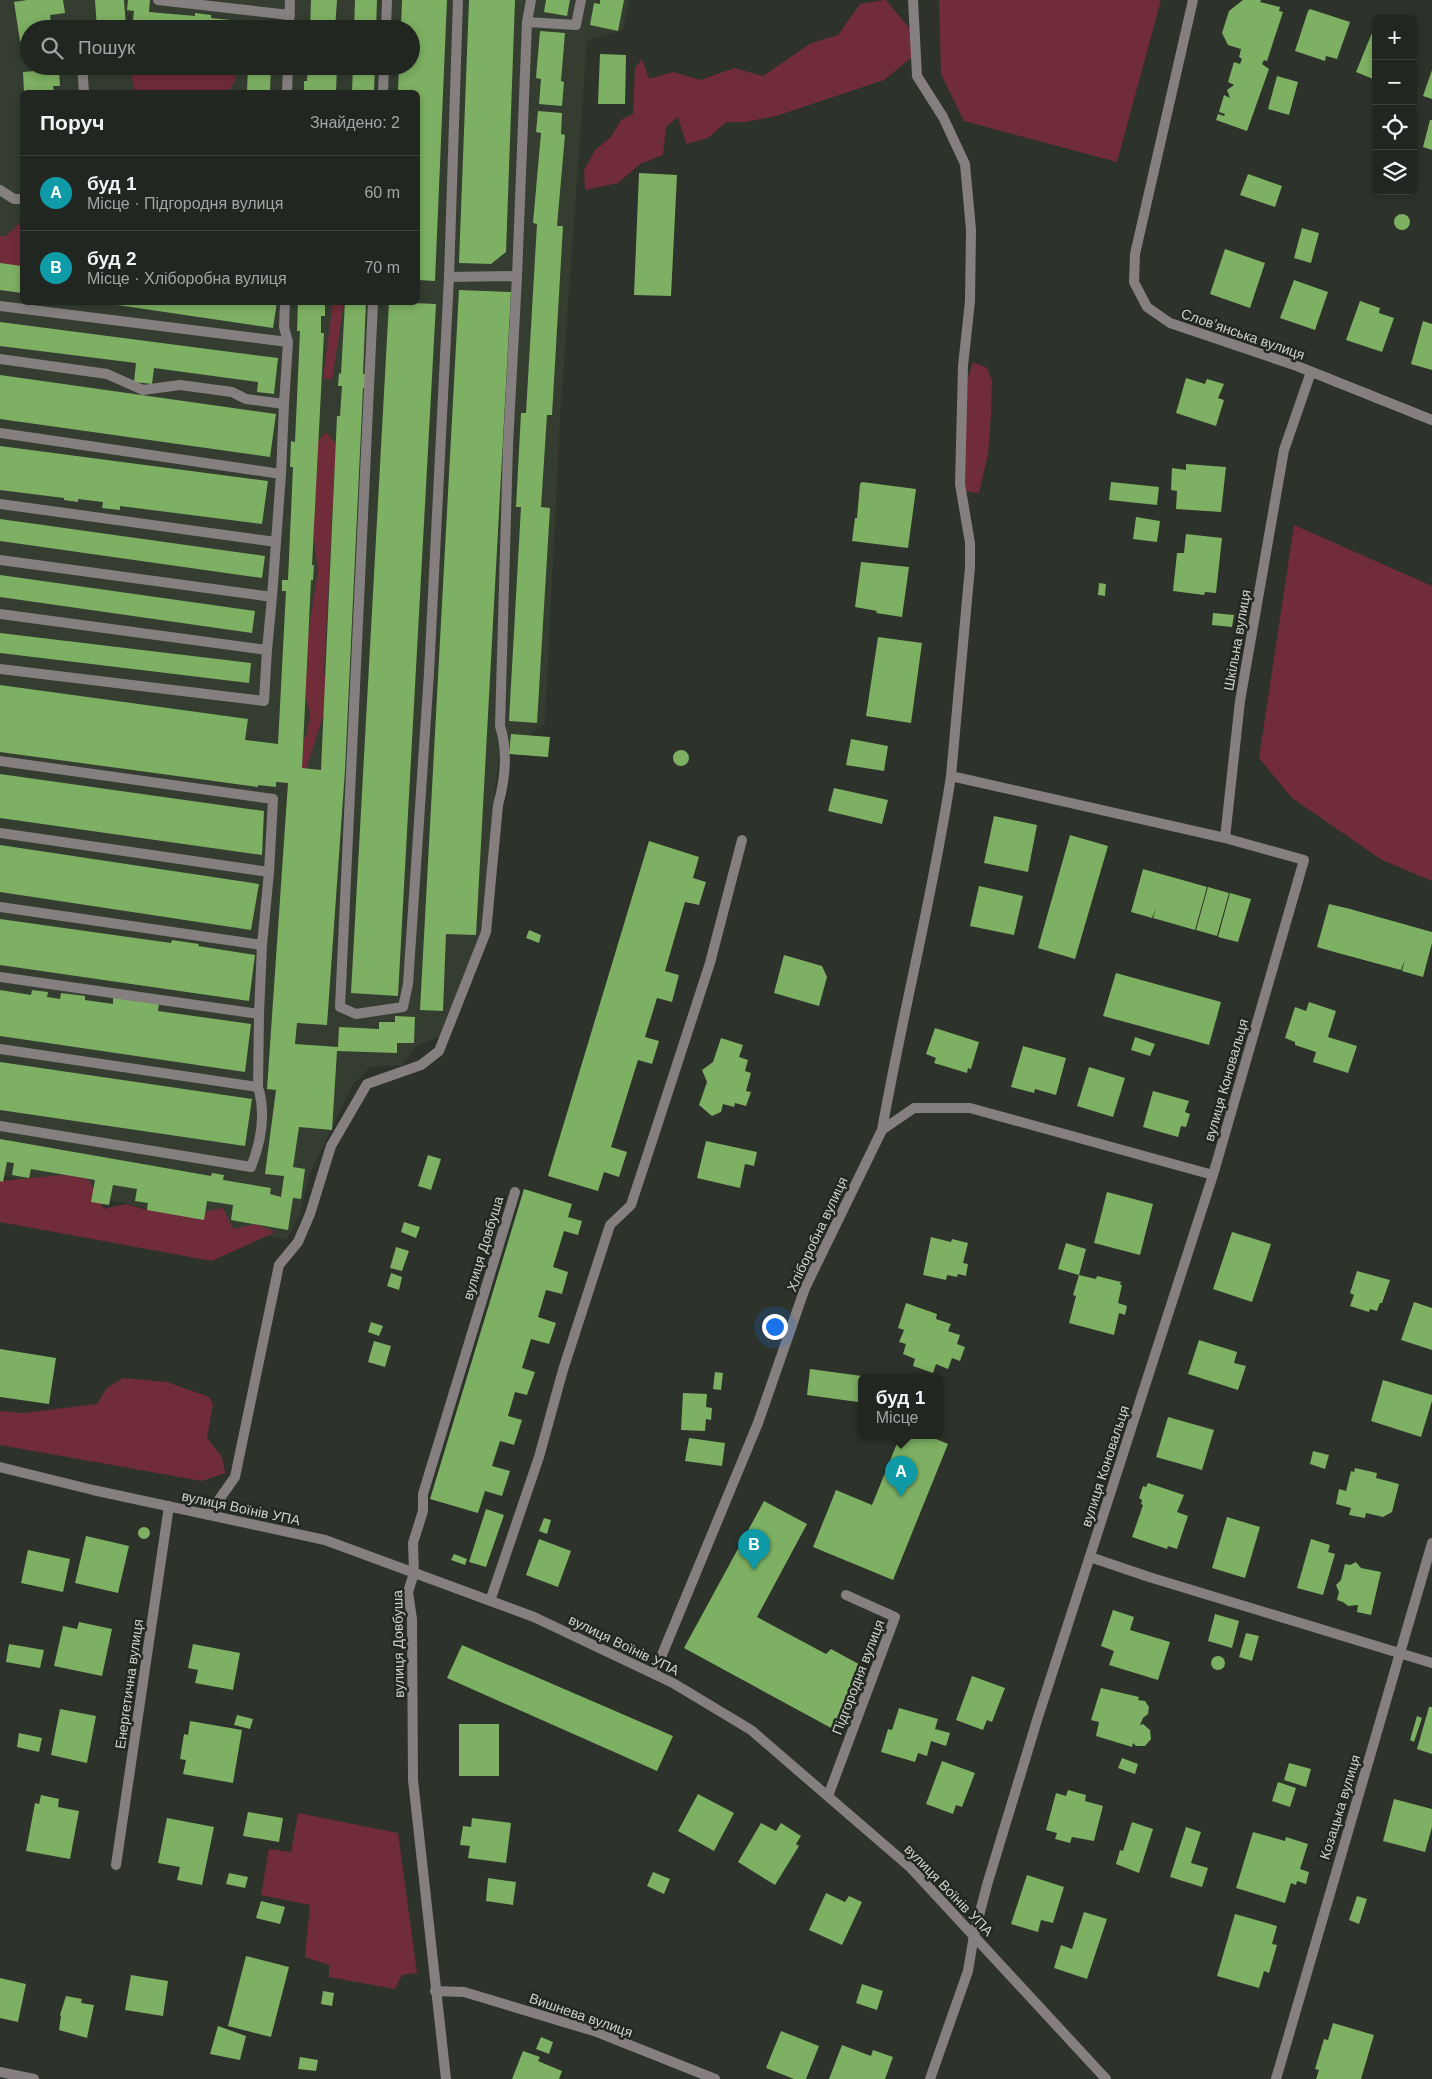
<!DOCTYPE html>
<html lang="uk">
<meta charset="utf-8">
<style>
:root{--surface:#222620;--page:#2a2e29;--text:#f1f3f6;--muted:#a2a5a5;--line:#3f433e;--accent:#f49aa5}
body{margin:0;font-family:Helvetica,sans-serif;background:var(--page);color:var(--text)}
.controls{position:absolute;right:15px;top:15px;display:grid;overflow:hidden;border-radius:8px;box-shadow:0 2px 8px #0003}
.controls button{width:45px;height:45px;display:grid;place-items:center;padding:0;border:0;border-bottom:1px solid var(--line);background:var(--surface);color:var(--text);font:25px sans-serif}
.you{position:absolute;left:774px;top:1326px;width:18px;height:18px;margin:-12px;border:4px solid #fff;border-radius:50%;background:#1a73e8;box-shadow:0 0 0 8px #1a73e833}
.badge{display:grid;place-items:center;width:32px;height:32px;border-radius:50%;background:var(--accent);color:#fff;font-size:16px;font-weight:700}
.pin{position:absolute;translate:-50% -41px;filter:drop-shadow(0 1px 2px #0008)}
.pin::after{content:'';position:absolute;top:26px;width:18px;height:15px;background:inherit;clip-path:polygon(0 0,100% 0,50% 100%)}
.popup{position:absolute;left:858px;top:1374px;width:85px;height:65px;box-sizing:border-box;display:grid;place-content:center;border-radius:8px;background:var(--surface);filter:drop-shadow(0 1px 4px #0005);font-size:16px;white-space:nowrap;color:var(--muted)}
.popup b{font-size:19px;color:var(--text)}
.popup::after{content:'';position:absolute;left:50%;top:100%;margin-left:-10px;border:10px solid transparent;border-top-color:var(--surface)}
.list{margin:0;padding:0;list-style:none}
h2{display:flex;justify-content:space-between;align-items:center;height:65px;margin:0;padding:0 20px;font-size:21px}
h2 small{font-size:16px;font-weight:400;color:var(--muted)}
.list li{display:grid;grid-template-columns:32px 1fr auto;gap:15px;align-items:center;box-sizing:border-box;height:75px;padding:0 20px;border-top:1px solid var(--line)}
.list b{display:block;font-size:19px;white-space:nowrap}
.list p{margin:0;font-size:16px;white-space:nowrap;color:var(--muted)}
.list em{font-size:16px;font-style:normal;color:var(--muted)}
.icon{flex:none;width:28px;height:28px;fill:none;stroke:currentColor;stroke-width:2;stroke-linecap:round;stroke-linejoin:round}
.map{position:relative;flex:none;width:1432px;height:2079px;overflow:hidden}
.search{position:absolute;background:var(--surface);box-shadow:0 2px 8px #0003;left:20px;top:20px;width:400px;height:55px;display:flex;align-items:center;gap:12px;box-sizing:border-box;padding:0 18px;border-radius:28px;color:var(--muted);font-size:19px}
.panel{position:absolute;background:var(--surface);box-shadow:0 2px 8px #0003;left:20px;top:90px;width:400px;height:215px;border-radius:8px}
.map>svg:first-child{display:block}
.built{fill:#343d30;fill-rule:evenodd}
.green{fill:#702c38}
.building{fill:#7db062}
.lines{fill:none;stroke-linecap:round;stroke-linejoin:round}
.lane{stroke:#857f7f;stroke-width:10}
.street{stroke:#857f7f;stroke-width:10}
.labels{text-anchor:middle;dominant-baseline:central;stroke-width:5;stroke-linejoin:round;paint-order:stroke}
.street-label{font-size:14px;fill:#cfd2cd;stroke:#232820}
</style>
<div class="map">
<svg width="1432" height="2079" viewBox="0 0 1432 2079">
<rect width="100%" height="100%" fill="#2d322a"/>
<path class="built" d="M0,0H629L623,30L587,40L560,420L545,724L499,755L480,934L440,1036L415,1047L402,1065L370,1067L353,1085L311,1171L299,1217L286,1240L0,1175V260L22,262V302H418V92H22V260L0,257ZM129,13L131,14L130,29H411V66H29V29H127Z"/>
<path class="green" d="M884,0H886L911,30V58L884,80L776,116L745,122H726L708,138L686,144L678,117L666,127L663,155L640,164L618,183L585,190L584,170L595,150L611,137L621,120L633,114L635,68L642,59L649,79L673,72L701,80L734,68L763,76L811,43L838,35L860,4Z
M939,0H1161L1117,162L964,121L941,74Z
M119,66H236L235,81L228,92H135L131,75Z
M19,223H22V289L0,285V236H6Z
M333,302L344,303L332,380L323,378Z
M973,362L987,368L992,381L991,415L988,454L979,493L965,491L963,396Z
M326,432L336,444L324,672L329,695L328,701L305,772L289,765L307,734L310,714L301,677L318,572L311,513L315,444Z
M1294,525L1432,586V881L1382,860L1292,798L1259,758Z
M72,1174L89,1180L104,1209L126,1204L147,1210L202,1212L223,1208L233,1229L256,1224L275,1232L212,1261L0,1222V1181Z
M123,1378L167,1382L209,1397L213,1404L207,1438L222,1457L225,1473L202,1481L0,1445V1411L23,1413L97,1404L107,1388Z
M298,1813L398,1833L417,1973L402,1975L395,1989L329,1977V1965L305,1957L310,1905L261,1895L269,1849L291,1852Z"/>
<path class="building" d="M27,0H63L65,13L50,15L52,29H29V40L20,41L14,2Z
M95,0H124L126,28L97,29Z
M128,0H150L149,12L195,16V13L211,15V18L271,24V29H132L134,11L127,10Z
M311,0H337L335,29H310Z
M355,0H377L376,29H354Z
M402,0H447L435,281L418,280V92H398L399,66H411V29H401Z
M469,0H515L506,252L491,264L459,263Z
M546,0H570L567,16L544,12Z
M600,0H624L618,31L590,25L594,3L600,4Z
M1243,0H1261L1260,2L1280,7L1279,11L1283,12L1267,61L1264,60L1262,64L1269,69L1247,131L1216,120L1218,114L1224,116L1225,114L1219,112L1224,95L1230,98L1227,90L1234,85L1228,82L1234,62L1240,64L1242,59L1239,57L1241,49L1228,45L1222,33L1229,11Z
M1310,9L1350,22L1337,59L1326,56L1325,61L1295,51L1308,11Z
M1376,23V73L1373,79L1356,72Z
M540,31L565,33L561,81L564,82L562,106L539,104L541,79L536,78Z
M600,54L626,55L625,104H598Z
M248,66H271L270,92H247Z
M308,66H337L336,92H304V81H307Z
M353,66H375L374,92H352Z
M59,69L60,86H53L54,92H24L23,72Z
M1432,70V99L1423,96Z
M1277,76L1298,82L1289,115L1268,109Z
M538,111L562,113L561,134L565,135L557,226H563L552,415H547L541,507L550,508L537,723L509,721L521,507H516L521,413H526L537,224L533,223L541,133L536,132Z
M1430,120H1432V150L1423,147Z
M639,173L677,175L671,296L634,295Z
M1248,174L1282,186L1275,207L1240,195Z
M1394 222a8 8 0 1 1 16 0a8 8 0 1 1-16 0Z
M1302,228L1319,233L1311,263L1294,258Z
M1225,249L1265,263L1250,308L1210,294Z
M0,263L22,266V293L0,290Z
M1294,280L1328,292L1315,330L1280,318Z
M459,290L511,292L476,935L446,934L443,1011L420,1010Z
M1360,301L1380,308L1379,313L1394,318L1382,352L1346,340Z
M97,302H277L273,328Z
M298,302H325V316H321V333H324L312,565H314L313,580H311L302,768L321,770L337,416H340L342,386H338L339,373L341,374L345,302H366L363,374H366L365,388H363L345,770L327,1025L297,1023L295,1044L338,1047L339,1027L379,1029V1022H395V1016L415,1017L414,1043H397V1053L337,1051L332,1130L299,1127L293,1167L305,1169L301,1199L293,1198L288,1230L231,1220L233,1205L207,1201L204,1220L147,1210L148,1203L135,1201L137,1189L113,1185L109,1205L91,1202L95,1180L31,1169L29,1178L12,1175L14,1163L7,1162L3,1182L0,1181V1139L211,1176L212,1173L224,1175L223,1180L271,1188L270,1194L281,1197L284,1176L265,1174L276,1090L267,1089L288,783L276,782V787L258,785V787L0,752V685L248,719L245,740L278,744L286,591H282V580H288L293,467H290L291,441L295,442L300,331H297Z
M389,302L436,304L398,996L351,993Z
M1423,321L1432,324V370L1411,364Z
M0,322L278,358L274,394L257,392L258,382L154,368L152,384L134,382L136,363L0,346Z
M0,375L276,414L270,457L0,419Z
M1186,378L1205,384L1207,379L1224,384L1218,398L1224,400L1216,426L1176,413Z
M0,446L268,481L262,524L120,506V510L102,508L103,502L78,499V502L64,500V498L0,490Z
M1186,464L1226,467L1221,512L1176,509L1177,491L1171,490L1172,468L1186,470Z
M862,482L916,489L908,548L852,541L855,518H857L860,484Z
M1111,482L1159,487L1157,505L1109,500Z
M1136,517L1160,521L1157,542L1133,539Z
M0,519L265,556L262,578L0,541Z
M1186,534L1222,538L1216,593L1205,592L1204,595L1173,591L1177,553H1184Z
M861,562L909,567L902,617L876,613L877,611L855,607Z
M0,575L255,611L252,633L0,597Z
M1099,583L1106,584L1105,596L1098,595Z
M1213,613L1234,615L1232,627L1212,625Z
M0,633L251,663L249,683L0,653Z
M878,637L922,643L911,723L866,716Z
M511,734L550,737L548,757L509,754Z
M851,739L888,746L884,771L846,765Z
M673 758a8 8 0 1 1 16 0a8 8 0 1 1-16 0Z
M0,774L264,811L262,855L0,818Z
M834,788L888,800L882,824L828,811Z
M994,816L1037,825L1028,872L984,863Z
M1070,835L1108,846L1075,959L1038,948Z
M649,841L699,857L693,878L706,882L699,905L685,902L665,971L679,975L672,1002L657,998L645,1037L659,1041L652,1064L638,1060L611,1147L627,1152L619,1177L604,1172L598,1191L548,1176Z
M0,845L259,884L251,930L0,892Z
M1143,869L1186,881L1184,886L1186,881L1207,887L1195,930L1153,918L1156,908L1152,918L1131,912Z
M979,886L1023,896L1014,935L970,926Z
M1208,887L1229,893L1217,936L1196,930Z
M1230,893L1251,899L1238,942L1218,937Z
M1329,904L1350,909L1338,953L1317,947Z
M1350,909L1432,932V943L1423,977L1402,971L1405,960L1401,970L1338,953Z
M0,919L171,943L172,940L199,944L198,946L255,955L249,1001L0,965Z
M529,930L541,935L539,943L526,938Z
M784,955L822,966L827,977L819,1006L774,993Z
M1116,973L1221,1002L1209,1045L1188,1039L1191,1029L1188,1039L1103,1016Z
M0,990L31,995L32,990L48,992L47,997L60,999L61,993L85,996V1000L113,1004V997L159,1004L158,1011L251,1024L245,1072L0,1036Z
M1309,1002L1336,1011L1328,1037L1357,1046L1348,1073L1313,1062L1316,1052L1295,1045V1042L1285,1038L1295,1007L1306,1011Z
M935,1028L979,1042L971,1069L968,1068L967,1073L934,1063L936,1058L926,1054Z
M1135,1037L1155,1044L1150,1056L1131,1050Z
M721,1038L743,1045L739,1057L748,1060L745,1071L751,1073L746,1091L751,1092L746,1106L735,1103L734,1107L723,1104L721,1112L712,1116L699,1105L707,1082L702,1070L713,1062Z
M1023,1046L1066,1058L1056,1095L1035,1089L1034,1093L1011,1087Z
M0,1062L252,1099L245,1146L0,1110Z
M1089,1067L1125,1078L1113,1117L1077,1106Z
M1153,1091L1189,1101L1185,1112L1190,1114L1186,1127L1181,1126L1178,1137L1143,1127Z
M706,1141L757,1152L754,1166L745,1164L740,1188L697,1178Z
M428,1155L441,1159L431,1190L418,1186Z
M524,1189L572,1204L568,1217L582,1221L578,1235L564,1231L553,1267L568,1272L562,1294L546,1290L538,1317L556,1323L549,1344L531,1339L522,1368L535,1372L527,1395L515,1392L508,1416L522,1420L514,1445L500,1441L492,1466L510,1471L502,1496L485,1491L478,1513L430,1499Z
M1107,1192L1153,1204L1140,1255L1094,1243Z
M404,1222L420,1227L416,1238L401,1232Z
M1232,1232L1271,1244L1252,1302L1213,1289Z
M931,1237L951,1242L952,1239L968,1243L963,1263L968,1264L966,1276L958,1274L957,1277L947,1275L946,1280L923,1275Z
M1066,1243L1086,1249L1079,1275L1058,1269Z
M396,1247L409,1251L402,1271L390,1268Z
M1357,1271L1390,1280L1382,1303H1380L1377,1311L1370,1309L1369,1312L1350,1306L1354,1295L1350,1293Z
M391,1273L402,1277L399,1290L387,1286Z
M1079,1275L1096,1279L1097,1276L1121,1282L1120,1285H1122L1118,1303L1127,1306L1125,1315L1119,1313L1114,1335L1069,1323L1076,1296L1073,1295Z
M1414,1302L1432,1308V1350L1401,1340Z
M906,1303L937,1314L936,1319L951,1324L948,1331L960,1335L957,1344L965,1347L960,1361L952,1358L948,1369L936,1364L933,1373L913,1366L915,1359L903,1354L906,1344L899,1342L904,1330L898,1328Z
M371,1322L383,1326L379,1336L368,1332Z
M1199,1340L1237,1352L1234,1363L1246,1366L1238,1390L1188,1374Z
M374,1341L391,1346L385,1367L368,1362Z
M0,1349L56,1358L49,1404L0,1397Z
M810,1369L862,1376L858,1402L807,1395Z
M715,1372L723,1373L721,1390L713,1389Z
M1383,1380L1432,1395V1401L1421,1437L1371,1421Z
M683,1393L707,1394L706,1407L712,1408L711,1420L706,1419L705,1431L681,1430Z
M1168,1417L1214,1430L1202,1470L1156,1457Z
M900,1436H929L948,1444L893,1580L813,1547L836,1490L872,1505Z
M689,1438L725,1443L722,1466L685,1461Z
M1313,1451L1329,1455L1325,1469L1310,1464Z
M1355,1468L1377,1473L1376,1478L1399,1484L1392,1512L1383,1517L1366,1513L1365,1518L1349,1515L1351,1508L1336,1504L1339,1489L1346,1491L1351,1471L1354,1472Z
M1148,1483L1184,1495L1177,1512L1188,1516L1177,1549L1168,1546L1167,1549L1132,1537L1143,1505L1141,1504L1142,1500L1139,1498L1143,1486L1146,1487Z
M764,1501L807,1524L757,1617L826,1654L831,1649L866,1668L833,1729L684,1648Z
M486,1509L504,1515L486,1567L469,1562Z
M1227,1517L1260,1527L1245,1578L1212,1568Z
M544,1518L551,1520L547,1534L539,1531Z
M138 1533a6 6 0 1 1 12 0a6 6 0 1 1-12 0Z
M86,1536L129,1546L118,1593L75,1583Z
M539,1539L571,1551L558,1587L526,1575Z
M1311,1539L1330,1545L1328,1552L1335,1554L1323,1595L1297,1588Z
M28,1550L70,1559L63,1592L21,1583Z
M454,1554L467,1559L465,1565L451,1560Z
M1356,1562L1361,1568L1381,1572L1371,1615L1357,1612L1358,1605L1348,1606L1343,1602L1337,1600L1339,1592L1336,1585L1341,1580L1345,1564L1350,1565Z
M1113,1610L1134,1617L1130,1630L1170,1642L1158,1680L1109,1665L1114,1651L1101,1646Z
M1215,1614L1239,1621L1232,1648L1208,1641Z
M79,1622L112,1629L102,1676L54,1666L63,1626L77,1629Z
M1246,1633L1259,1636L1252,1661L1239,1657Z
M9,1644L44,1650L40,1668L6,1662Z
M193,1644L240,1653L233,1690L195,1683L198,1670L188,1668Z
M462,1645L673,1736L657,1771L447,1678Z
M1211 1663a7 7 0 1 1 14 0a7 7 0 1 1-14 0Z
M972,1676L1005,1688L992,1722L987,1720L983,1730L956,1720Z
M1101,1688L1139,1697L1138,1700L1145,1701L1149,1707L1148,1714L1143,1718L1140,1725L1143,1724L1150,1730L1151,1739L1145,1746H1136L1133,1743L1132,1747L1096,1736L1099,1722L1091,1720Z
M1429,1707H1432V1754L1417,1749Z
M899,1708L938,1719L935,1729L950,1733L946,1746L931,1741L927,1756L918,1753L915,1762L881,1752L888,1729L892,1730Z
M60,1709L96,1716L87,1763L51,1755Z
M237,1715L253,1719L250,1729L234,1725Z
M1417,1716L1422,1718L1414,1742L1410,1740Z
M190,1721L242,1730L233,1783L183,1774L186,1760L180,1759L184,1734L188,1735Z
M459,1724H499V1776H459Z
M19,1733L42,1738L39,1752L17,1747Z
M1122,1758L1138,1764L1135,1774L1118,1768Z
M942,1761L975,1773L962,1807L956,1805L953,1814L926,1804Z
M1289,1763L1311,1769L1306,1787L1284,1780Z
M1278,1782L1296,1788L1290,1807L1272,1801Z
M1068,1790L1086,1795L1085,1801L1103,1806L1094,1841L1072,1837L1070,1843L1055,1839L1057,1833L1046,1830L1056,1793L1066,1796Z
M698,1794L734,1813L714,1851L678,1831Z
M41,1795L59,1799L58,1807L79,1811L70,1859L26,1851L35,1803L39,1804Z
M1394,1799L1432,1809V1827L1425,1852L1383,1841Z
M248,1812L283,1818L279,1842L243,1836Z
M167,1818L214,1827L202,1885L177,1880L180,1867L158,1863Z
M472,1818L511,1823L506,1863L468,1858L470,1846L460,1845L463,1826L471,1827Z
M1132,1822L1153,1829L1139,1873L1116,1864L1120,1850L1123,1851Z
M761,1823L776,1831L781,1823L801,1836L796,1844L799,1846L775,1885L738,1862Z
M1186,1827L1201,1832L1191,1863L1208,1868L1202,1887L1170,1877Z
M1253,1832L1285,1841L1286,1837L1308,1844L1300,1869L1309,1872L1306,1884L1297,1881L1296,1885L1291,1883L1285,1903L1236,1888Z
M653,1872L670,1879L664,1894L647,1886Z
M229,1873L248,1877L245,1888L226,1884Z
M1027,1875L1064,1887L1053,1923L1041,1920L1038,1932L1011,1924Z
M488,1878L516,1882L513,1905L486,1901Z
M826,1893L845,1902L849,1896L862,1902L842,1945L809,1930Z
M1357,1896L1367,1899L1359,1924L1349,1920Z
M261,1901L285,1907L280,1924L256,1918Z
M1084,1912L1107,1919L1087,1979L1054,1968L1061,1945L1072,1949Z
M1235,1914L1277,1926L1272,1944L1277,1945L1269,1973L1264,1971L1259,1988L1217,1976Z
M246,1956L289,1967L271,2037L228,2026Z
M131,1975L168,1981L163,2016L125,2010Z
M0,1978L26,1984L18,2022L0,2018Z
M862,1984L883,1991L877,2010L856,2003Z
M323,1991L334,1993L332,2006L321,2004Z
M66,1996L82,1999L81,2003L94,2005L87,2038L59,2030L61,2016L60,2015Z
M1333,2023L1374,2035L1361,2079H1316L1319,2070L1315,2069L1324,2039L1328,2040Z
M218,2026L246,2036L240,2060L210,2054Z
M781,2031L819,2046L806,2079H794L766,2068Z
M541,2037L553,2042L549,2054L536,2049Z
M842,2045L871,2056L873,2050L893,2057L885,2079H829Z
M523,2051L540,2057L538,2061L562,2071L559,2079H512Z
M300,2057L318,2060L316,2071L298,2069Z"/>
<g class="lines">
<path class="lane" d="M158,0L290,15
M458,0L449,277L517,276L527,22
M531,0L527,22L576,25L581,0
M289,29L290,0
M386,29L387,0
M82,66L84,92
M287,92L288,66
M383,92L384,66
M0,190L14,199H22
M285,302L284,327L288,342
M373,302L340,1007L356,1014L403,1007L408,984L429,673L449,277
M0,306L288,342L284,404
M0,359L107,374L143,390L180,385L232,392L246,399L284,404L281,474
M0,433L281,474L276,542
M0,504L276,542L272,597
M0,560L272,597L267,650
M0,614L267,650L264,701L0,669
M0,761L273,799L269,872
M0,833L269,872L262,945
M0,907L262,945L259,1014
M0,977L259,1014L258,1087L0,1049
M0,1126L251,1167C261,1142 266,1113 258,1087
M208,1515L235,1477L279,1265L298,1242L310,1214L331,1146L367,1084L421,1065L439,1051L486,932L498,805C505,780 508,751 500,726L508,445L517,276"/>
<path class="street" d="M913,0L917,76L943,117L965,164L971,230L970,301L963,366L960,484L970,543V567L951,776L1225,838
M1193,0L1135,254L1134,282L1147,307L1170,323L1297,366L1432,420
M882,1130C903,1011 933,895 951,776
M0,1467L93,1490L325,1540L534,1617L673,1683L751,1730L911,1868L1106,2079
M1090,1557L1149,1577L1432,1663
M490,1601L539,1457L563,1370L610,1225L631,1205L655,1132L710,963L742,840
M654,1674L758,1423L805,1288L882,1130L914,1108H970L1213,1175
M828,1796L895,1617L846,1595
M116,1865L169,1506
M435,1991L464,1992L597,2032L715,2079
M0,2072L34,2079
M446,2079L413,1780L412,1619L408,1592L414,1573L413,1543L423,1511V1494L515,1192
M930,2079L968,1971L974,1935L987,1885L1038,1717L1213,1175L1304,860L1225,838L1240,701L1284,450L1311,372
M1276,2079L1432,1543"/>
</g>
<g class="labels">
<g class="street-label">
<text transform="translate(1243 334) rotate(19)">Словʼянська вулиця</text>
<text transform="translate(1237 640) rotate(-80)">Шкільна вулиця</text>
<text transform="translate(1226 1080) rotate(-74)">вулиця Коновальця</text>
<text transform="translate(817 1234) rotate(-65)">Хліборобна вулиця</text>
<text transform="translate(483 1248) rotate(-73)">вулиця Довбуша</text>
<text transform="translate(1105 1466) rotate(-72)">вулиця Коновальця</text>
<text transform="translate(241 1508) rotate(12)">вулиця Воїнів УПА</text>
<text transform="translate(398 1644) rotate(-91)">вулиця Довбуша</text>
<text transform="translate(624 1645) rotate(26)">вулиця Воїнів УПА</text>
<text transform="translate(858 1677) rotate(-69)">Підгородня вулиця</text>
<text transform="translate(129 1684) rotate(-82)">Енергетична вулиця</text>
<text transform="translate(1340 1807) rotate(-73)">Козацька вулиця</text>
<text transform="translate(949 1890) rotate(46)">вулиця Воїнів УПА</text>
<text transform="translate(581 2015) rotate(19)">Вишнева вулиця</text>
</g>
</g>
</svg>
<div class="controls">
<button>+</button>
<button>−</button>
<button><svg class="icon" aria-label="locate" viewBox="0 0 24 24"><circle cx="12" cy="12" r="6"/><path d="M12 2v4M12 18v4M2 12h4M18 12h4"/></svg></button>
<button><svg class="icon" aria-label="layers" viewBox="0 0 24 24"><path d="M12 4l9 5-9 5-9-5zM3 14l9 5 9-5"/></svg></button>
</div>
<div class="you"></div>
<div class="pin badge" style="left:901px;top:1497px;background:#0f9aa8">A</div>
<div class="popup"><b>буд 1</b>Місце</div>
<div class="pin badge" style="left:754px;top:1570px;background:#0f9aa8">B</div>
<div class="search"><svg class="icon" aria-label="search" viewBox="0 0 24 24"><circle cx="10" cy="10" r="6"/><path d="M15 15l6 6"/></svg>Пошук</div>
<section class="panel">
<h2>Поруч<small>Знайдено: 2</small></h2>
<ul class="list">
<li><span class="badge" style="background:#0f9aa8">A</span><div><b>буд 1</b><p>Місце · Підгородня вулиця</p></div><em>60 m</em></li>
<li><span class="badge" style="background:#0f9aa8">B</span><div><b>буд 2</b><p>Місце · Хліборобна вулиця</p></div><em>70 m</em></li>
</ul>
</section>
</div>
